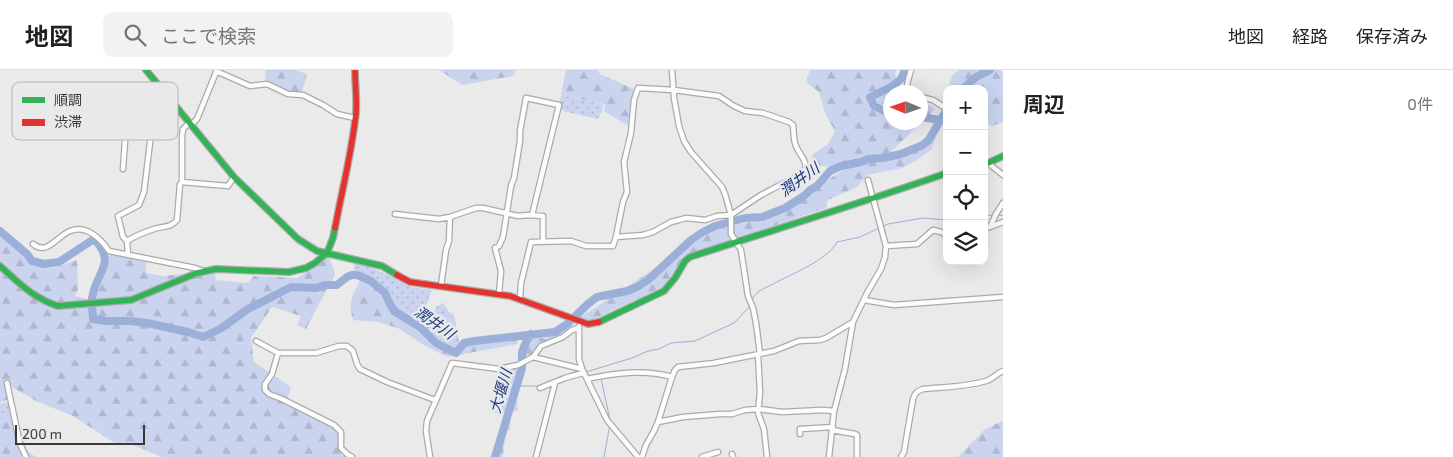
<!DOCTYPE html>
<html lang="ja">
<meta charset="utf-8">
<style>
:root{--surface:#fff;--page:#f2f2f2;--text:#202124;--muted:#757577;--line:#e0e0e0}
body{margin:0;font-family:"Exo 2","Noto Sans JP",sans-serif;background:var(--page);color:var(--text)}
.controls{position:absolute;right:15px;top:15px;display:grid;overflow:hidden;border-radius:10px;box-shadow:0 5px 20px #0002}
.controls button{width:45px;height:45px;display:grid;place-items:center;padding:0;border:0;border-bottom:1px solid var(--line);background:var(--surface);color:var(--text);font:25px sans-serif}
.compass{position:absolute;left:883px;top:15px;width:45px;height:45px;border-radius:50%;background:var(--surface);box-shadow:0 5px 20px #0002;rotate:272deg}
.scale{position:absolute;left:15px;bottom:12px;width:130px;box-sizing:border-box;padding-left:5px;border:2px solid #383939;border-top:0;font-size:14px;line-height:18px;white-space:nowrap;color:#383939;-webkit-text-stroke:4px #e9e9eb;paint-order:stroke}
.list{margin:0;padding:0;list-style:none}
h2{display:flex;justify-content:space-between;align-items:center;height:65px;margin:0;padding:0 20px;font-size:21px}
h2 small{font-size:16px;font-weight:400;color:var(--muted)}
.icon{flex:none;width:28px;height:28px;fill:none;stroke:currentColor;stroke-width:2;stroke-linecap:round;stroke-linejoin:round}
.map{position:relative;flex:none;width:1003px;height:387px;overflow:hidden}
header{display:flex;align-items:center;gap:30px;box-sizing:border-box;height:70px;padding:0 25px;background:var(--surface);border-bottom:1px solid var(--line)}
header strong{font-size:24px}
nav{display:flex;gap:28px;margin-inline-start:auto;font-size:18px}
.search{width:350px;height:45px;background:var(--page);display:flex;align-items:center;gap:12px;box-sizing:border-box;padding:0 18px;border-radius:10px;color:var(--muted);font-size:19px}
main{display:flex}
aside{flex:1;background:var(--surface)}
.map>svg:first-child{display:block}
.grass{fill:url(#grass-dots)}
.forest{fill:url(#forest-firs)}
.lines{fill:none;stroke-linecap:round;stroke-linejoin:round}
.stream{stroke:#9bafd8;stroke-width:1}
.river{stroke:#9bafd8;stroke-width:8}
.street-casing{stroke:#aaaaab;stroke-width:7}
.fast-casing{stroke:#aaaaab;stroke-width:8}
.jam-casing{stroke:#aaaaab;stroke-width:8}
.street{stroke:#fcfcfc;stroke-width:4.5}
.fast{stroke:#30b455;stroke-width:5.5}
.jam{stroke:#e5322d;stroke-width:5.5}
.labels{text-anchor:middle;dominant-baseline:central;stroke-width:5;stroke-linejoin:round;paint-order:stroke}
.water-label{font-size:15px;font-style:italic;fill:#1c3a80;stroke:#e9e9eb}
.key{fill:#e9e9eb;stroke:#b4b4b6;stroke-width:1}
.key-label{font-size:14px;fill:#383939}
</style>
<header>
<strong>地図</strong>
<div class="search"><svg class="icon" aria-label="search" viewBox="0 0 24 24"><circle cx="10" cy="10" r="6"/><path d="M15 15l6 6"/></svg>ここで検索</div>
<nav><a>地図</a><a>経路</a><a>保存済み</a></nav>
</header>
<main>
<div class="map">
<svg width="1003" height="387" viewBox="0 0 1003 387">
<defs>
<pattern id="grass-dots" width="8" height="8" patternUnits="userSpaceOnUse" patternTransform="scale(1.25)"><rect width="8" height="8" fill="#cad4ef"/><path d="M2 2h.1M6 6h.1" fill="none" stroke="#aeb7ce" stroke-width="1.8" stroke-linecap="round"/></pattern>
<pattern id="forest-firs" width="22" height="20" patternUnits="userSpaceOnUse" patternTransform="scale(1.25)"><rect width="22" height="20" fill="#cad4ef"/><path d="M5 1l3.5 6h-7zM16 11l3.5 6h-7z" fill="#aeb7ce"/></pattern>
</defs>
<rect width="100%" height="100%" fill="#eaeaea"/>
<path class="grass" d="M561,25L603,34V39L598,49L563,41L559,35Z
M354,193L367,196L393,207L410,217L432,220L423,245L430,251L436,237L443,233L450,243L443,260L434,263L401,246L390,235L385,220L354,202Z
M11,331L13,343H0V334Z"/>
<path class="forest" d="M265,0H295L307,4L302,22L294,24L266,13Z
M439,0H516L513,6L462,15Z
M566,0H597L600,4L634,19L628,56L604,41L605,34L561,25Z
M810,0H896L895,5L903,22H891V52H921V30L935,39L891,82L831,97L811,94L813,84L828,74L835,61L825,43L819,22L806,12Z
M959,0H1001L1003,3V52L992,56L984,52V19H947V27L943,29L953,4Z
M942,54L931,80L917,90L902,98L867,105L857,117L828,130L826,138L685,186L663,217L593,250L579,248L714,160L762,149L796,131L852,94L913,77Z
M0,164L32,193L53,198L77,190L78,219L75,226L91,230L111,183L146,190V203L164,206L215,200L216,210L247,213L254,206L297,208L329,187L335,204L306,259L297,255L301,246L272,237L251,268L254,292L291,317L287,330L345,364L341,385L345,387H162L133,375L113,372L73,346L36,331L5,313L7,330L0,332Z
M367,209L385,219C387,224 388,230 391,234C400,245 421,258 434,263L440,262L449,243H452L455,248L459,272L486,267L518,265L517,274L448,287L425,276L400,259L378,252L353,250C348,234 352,225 360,211Z
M574,251C572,267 554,270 540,273L533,284L522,291L518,289L522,272L527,267L535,266L545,269Z
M516,298L520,302L525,304C520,316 515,327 518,340L511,341L510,360L507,361C504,370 505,378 502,387H496L495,383L504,346L492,341L495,323L501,320L503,304Z
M12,342L28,382L36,387H0V343Z
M1003,351V387H958L985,359Z"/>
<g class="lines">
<path class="stream" d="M984,146L993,145
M997,146L1003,145
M752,230C756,220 764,219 773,214C791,204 828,190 837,172L860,167L888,154L923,148L947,150
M586,302L632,288L648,281L659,279L671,273L695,271L734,253L750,236
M601,308L610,350
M517,316H538L574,302L582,301
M604,387L610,354"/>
<path class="river" d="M963,19L976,7L990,0
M891,44L874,36L870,27L891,17L901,9L905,0
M921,47L940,50
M0,161L27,184L32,191L44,194L59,192L94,169C118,194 95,202 92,229C91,235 93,242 93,249L106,251H131L147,253L188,262L203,267L220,259L248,239L291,217L316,218L325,215H337L347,207L352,205H357L371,211L385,223L389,232L394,241L420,257L436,273L456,283L464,273L474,271L555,262L567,254L588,234L597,227L627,221L637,217L648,210L691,170L703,162L715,156L745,148L762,147L785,138L804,126L810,120L817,116L830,101L841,96L861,92L868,89L883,88L901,84L923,75L928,71L947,39
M495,387L522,298V282L526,272L531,264"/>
<defs>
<path id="street" d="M672,0L674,28L679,56L684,71L691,82L722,117L725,124L731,145V164L741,180L748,226L753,238L756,253L760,284
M216,1L250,16L267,14L288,24L303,25L323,35L337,44L355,48
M638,18L674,20L719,26L734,36L745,41L763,43L789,52L793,55C794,62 793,69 796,76C799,84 806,89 806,98L801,104L761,125L731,145L717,146L705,150L686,148L679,150L671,152L653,162L643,165L616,167L623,132L627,122L624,92L631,63L634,30Z
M909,22C905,15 909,8 911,0
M921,27L933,30L947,39
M155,31L144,122L139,135L118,146L123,167L127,171C135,166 145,162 154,159C163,156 171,158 177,150L180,114L182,112V67L183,59L189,53
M191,55L197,49L217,0
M984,90L1003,105
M123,99L128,29L155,31L166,24
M182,112L228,116L234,107
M395,144L439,149L450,147L476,138H483L518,146L528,145L543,146V171
M990,157L996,144L1003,133
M984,159L1003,152
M127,171L128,185
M33,174C47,186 57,166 70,161C86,154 101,169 109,181L195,198L203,201
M886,176L917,174L933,160L941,162L947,166
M441,216L446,180L449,171L450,147
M499,224L501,201L495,178L499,176L503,167L511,116L514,108L520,71V61L526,28L559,35L532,145
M520,228L521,213L531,172L571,171L586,176H613L616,167
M864,230L894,235L1003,227
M579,256V289L582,299L607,350L638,387
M256,271L278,283H316L339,276H347L353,281L357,294L360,299L387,312L435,330
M278,283L272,304L265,314V320L269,324L282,329L334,355L341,362V378L347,384L352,387
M758,285L760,322L758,343L764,359L767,387
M533,287L582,299
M587,309C615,303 644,299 672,307
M7,313L20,374L26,387
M540,318L565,308L583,303
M658,352L683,347L720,344H732L745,340L759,339L782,342L822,340L834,341
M832,360L855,364L857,365V387
M800,364V359L833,357
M732,384L733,387
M430,387L426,361L427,351L452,293L499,299L518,295L533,287L541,276L563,267L572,260L579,258
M536,387L555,313
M642,387L646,375L654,361L658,352L672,307L675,300L678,297L714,293L774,281L799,271L820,270L826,268L853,252L867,223L881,199L885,187L886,176L868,110
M702,387L718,382
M829,387L834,341L845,299L853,252
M901,387L904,382L913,329C915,323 917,321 923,319C944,317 966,317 986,311C993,309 997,303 1003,301"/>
<path id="fast" d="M146,0L234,107L298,169L317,181L382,196L397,205
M984,95L1003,86
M0,196C18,212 34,229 58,236L131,230L197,203L216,199L289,202L306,198L315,193L327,183L333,168L335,158
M599,252L664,221L675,208L685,191L690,187C776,159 862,133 947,103"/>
<path id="jam" d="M335,158C342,120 352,82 356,43C357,29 355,14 355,0
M397,205L410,212L510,226L588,254L599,252"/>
</defs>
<use href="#street" class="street-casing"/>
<use href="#fast" class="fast-casing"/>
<use href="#jam" class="jam-casing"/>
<use href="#street" class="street"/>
<use href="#fast" class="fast"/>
<use href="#jam" class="jam"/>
</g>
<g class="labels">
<g class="water-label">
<text transform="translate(799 109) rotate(-36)">潤井川</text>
<text transform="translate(435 252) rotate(35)">潤井川</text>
<text transform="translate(500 321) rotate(-74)">大堰川</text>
</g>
</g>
<rect x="12" y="12" width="166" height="58" rx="8" class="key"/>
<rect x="22" y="27" width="23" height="6" fill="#30b455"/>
<rect x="22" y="49" width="23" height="7" fill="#e5322d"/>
<g class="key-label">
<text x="54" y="35">順調</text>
<text x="54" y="57">渋滞</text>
</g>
</svg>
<div class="controls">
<button>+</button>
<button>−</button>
<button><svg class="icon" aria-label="locate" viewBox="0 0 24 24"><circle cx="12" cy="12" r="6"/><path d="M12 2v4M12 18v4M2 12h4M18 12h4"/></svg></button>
<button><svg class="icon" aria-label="layers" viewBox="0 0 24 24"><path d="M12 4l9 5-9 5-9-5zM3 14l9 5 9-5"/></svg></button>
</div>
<svg class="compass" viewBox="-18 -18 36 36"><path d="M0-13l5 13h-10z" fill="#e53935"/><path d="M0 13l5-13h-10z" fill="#757577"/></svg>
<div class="scale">200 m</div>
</div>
<aside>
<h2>周辺<small>0件</small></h2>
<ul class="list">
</ul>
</aside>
</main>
